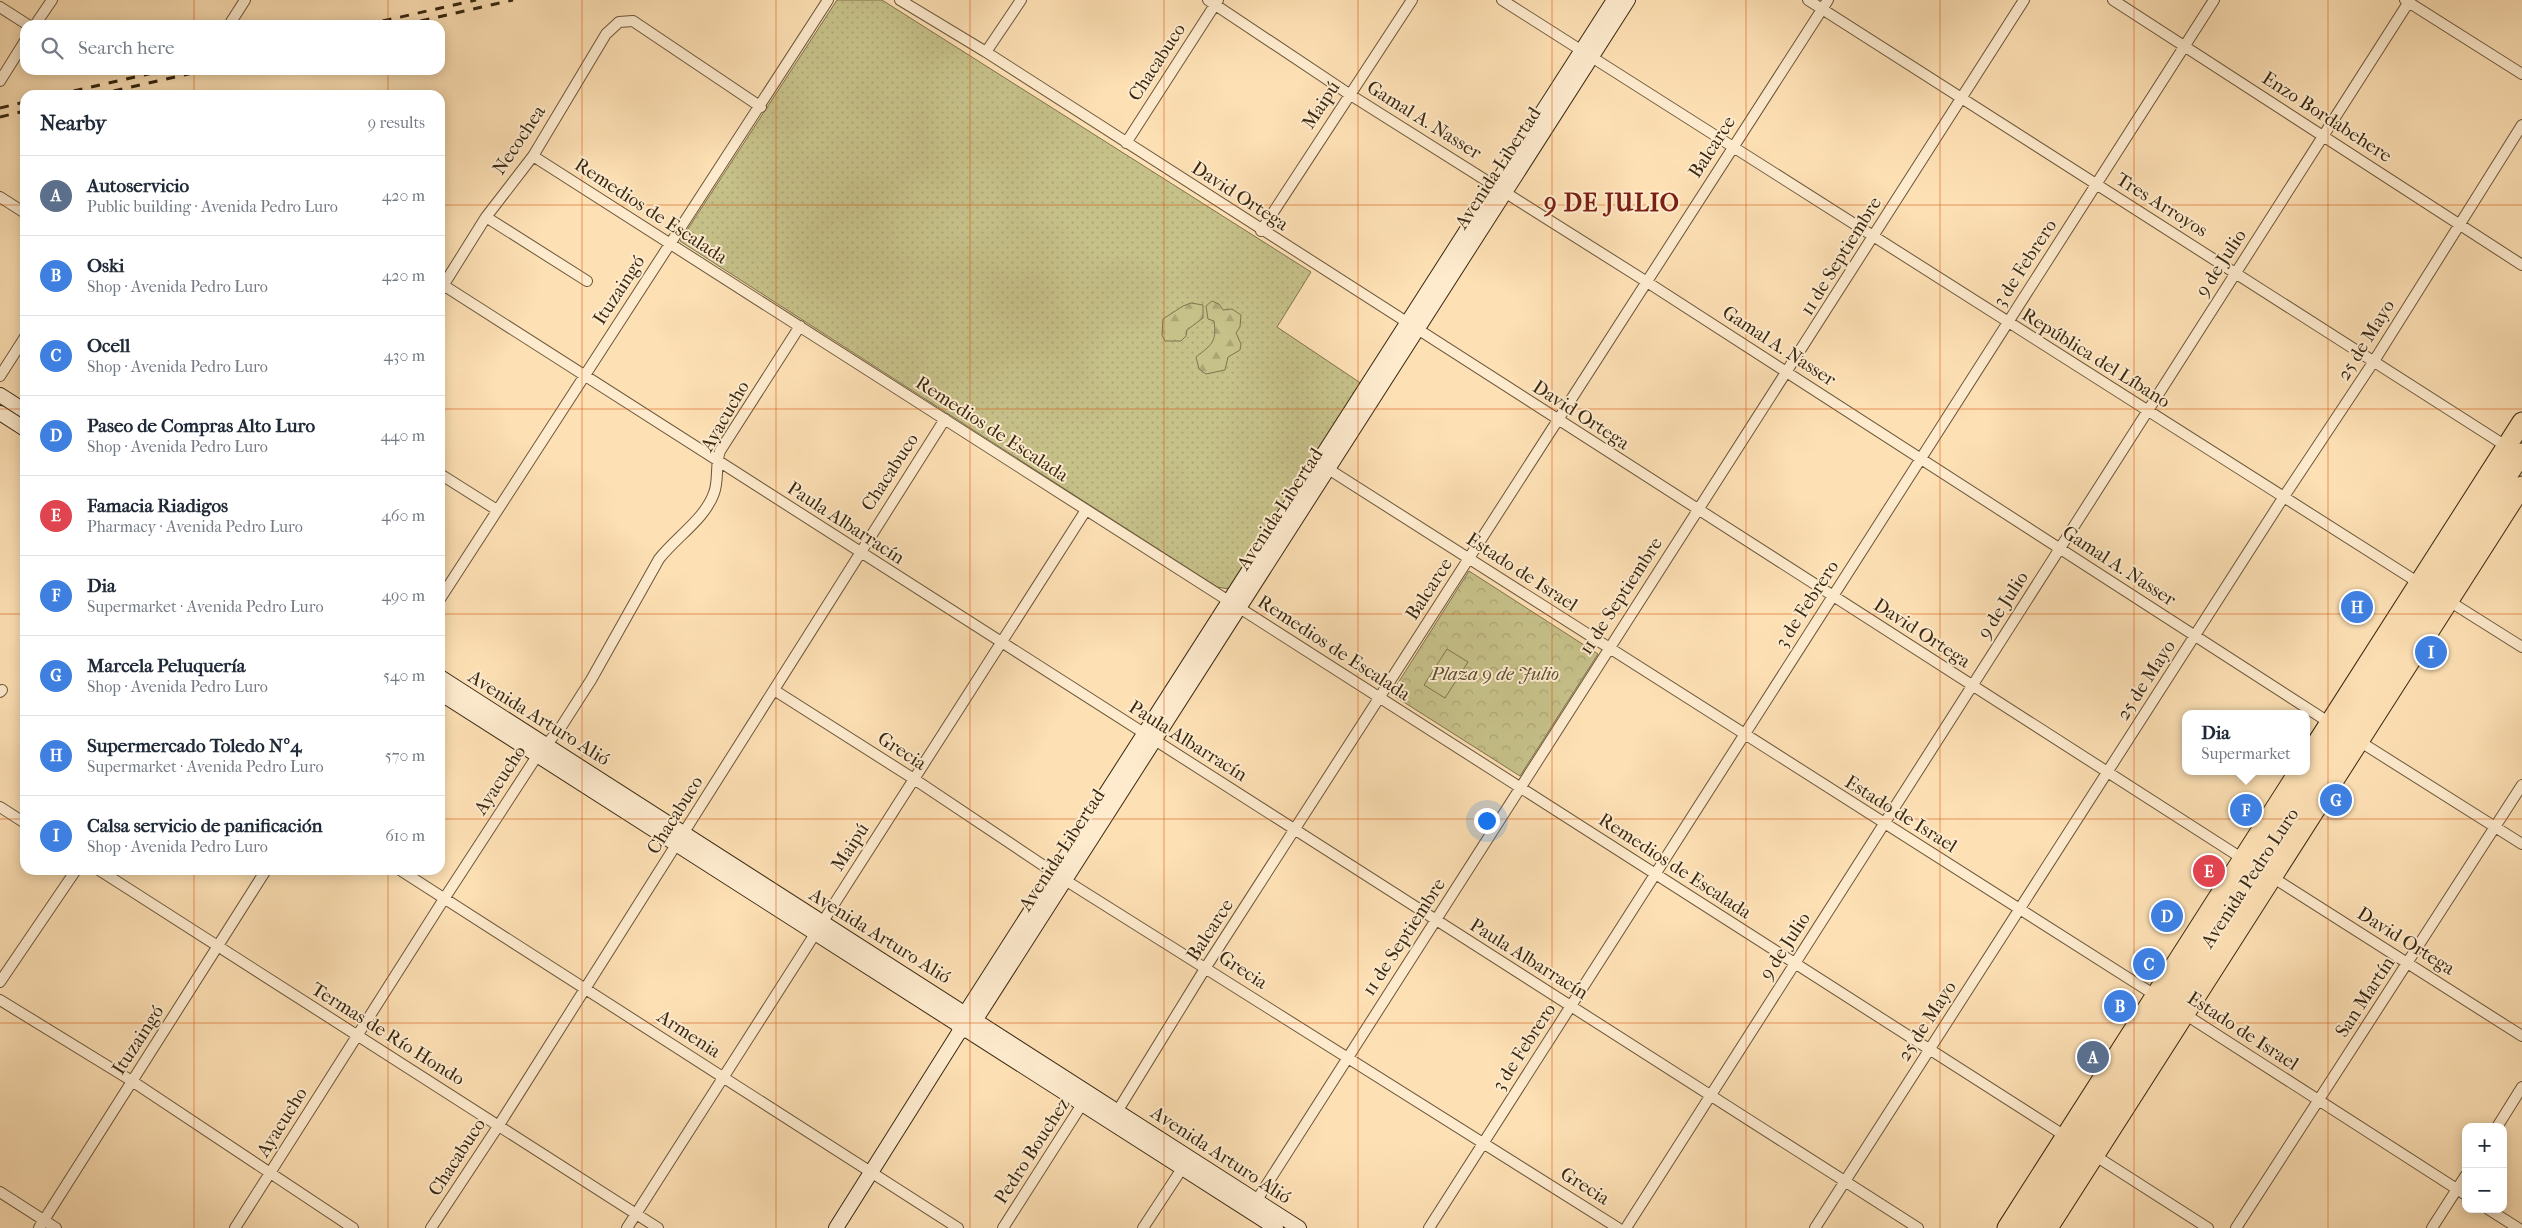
<!DOCTYPE html>
<meta charset="utf-8">
<style>
:root{--surface:#fff;--page:#f2f2f3;--text:#1f2937;--muted:#747a83;--line:#e0e1e3;--accent:#7c3aed}
body{margin:0;font-family:"IM FELL French Canon",serif;background:var(--page);color:var(--text)}
.controls{position:absolute;right:15px;bottom:15px;display:grid;overflow:hidden;border-radius:10px;box-shadow:0 2px 12px #0003}
.controls button{width:45px;height:45px;display:grid;place-items:center;padding:0;border:0;border-bottom:1px solid var(--line);background:var(--surface);color:var(--text);font:25px sans-serif}
.you{position:absolute;left:1486px;top:820px;width:18px;height:18px;margin:-12px;border:4px solid #fff;border-radius:50%;background:#1a73e8;box-shadow:0 0 0 8px #1a73e833}
.badge{display:grid;place-items:center;width:32px;height:32px;border-radius:50%;background:var(--accent);color:#fff;font-size:16px;font-weight:700}
.pin{position:absolute;translate:-50% -50%;border:2px solid #fff;box-shadow:0 1px 5px #0006}
.popup{position:absolute;left:2182px;top:710px;width:128px;height:65px;box-sizing:border-box;display:grid;place-content:center;border-radius:10px;background:var(--surface);filter:drop-shadow(0 1px 4px #0005);font-size:16px;white-space:nowrap;color:var(--muted)}
.popup b{font-size:19px;color:var(--text)}
.popup::after{content:'';position:absolute;left:50%;top:100%;margin-left:-10px;border:10px solid transparent;border-top-color:var(--surface)}
.list{margin:0;padding:0;list-style:none}
h2{display:flex;justify-content:space-between;align-items:center;height:65px;margin:0;padding:0 20px;font-size:21px}
h2 small{font-size:16px;font-weight:400;color:var(--muted)}
.list li{display:grid;grid-template-columns:32px 1fr auto;gap:15px;align-items:center;box-sizing:border-box;height:80px;padding:0 20px;border-top:1px solid var(--line)}
.list b{display:block;font-size:19px;white-space:nowrap}
.list p{margin:0;font-size:16px;white-space:nowrap;color:var(--muted)}
.list em{font-size:16px;font-style:normal;color:var(--muted)}
.icon{flex:none;width:28px;height:28px;fill:none;stroke:currentColor;stroke-width:2;stroke-linecap:round;stroke-linejoin:round}
.map{position:relative;flex:none;width:2522px;height:1228px;overflow:hidden}
.search{position:absolute;background:var(--surface);box-shadow:0 2px 12px #0003;left:20px;top:20px;width:425px;height:55px;display:flex;align-items:center;gap:12px;box-sizing:border-box;padding:0 18px;border-radius:15px;color:var(--muted);font-size:19px}
.panel{position:absolute;background:var(--surface);box-shadow:0 2px 12px #0003;left:20px;top:90px;width:425px;height:785px;border-radius:15px}
.map>svg:first-child{display:block}
.grass{fill:url(#grass-dots);stroke:#80744e}
.forest{fill:url(#forest-firs);stroke:#80744e}
.park{fill:url(#park-crowns);stroke:#80744e}
.pitch{fill:#c6c089;stroke:#80744e}
.lines{fill:none;stroke-linecap:round;stroke-linejoin:round}
.street-casing{stroke:#6a563a;stroke-width:12}
.secondary-casing{stroke:#392812;stroke-width:16}
.highway-casing{stroke:#392812;stroke-width:21}
.street{stroke:#feebce;stroke-width:10}
.secondary{stroke:#feebce;stroke-width:14}
.highway{stroke:#fde0b4;stroke-width:19}
.rail{stroke:#392812;stroke-width:3;stroke-dasharray:9 9;stroke-linecap:butt}
.grid{fill:none;stroke:#d6540d;stroke-width:1;stroke-opacity:0.55}
.labels{text-anchor:middle;dominant-baseline:central;stroke-width:4;stroke-linejoin:round;paint-order:stroke}
.street-label{font-size:19px;fill:#392812;stroke:#feebce}
.park-label{font-size:19px;font-style:italic;fill:#5c4e30;stroke:#feebce}
.district-label{font-size:24px;font-weight:bold;letter-spacing:1px;fill:#7a1f14;stroke:#feebce}
</style>
<div class="map">
<svg width="2522" height="1228" viewBox="0 0 2522 1228">
<defs>
<pattern id="grass-dots" width="8" height="8" patternUnits="userSpaceOnUse" patternTransform="scale(1.25)"><rect width="8" height="8" fill="#c6c089"/><path d="M2 2h.1M6 6h.1" fill="none" stroke="#aba575" stroke-width="1.8" stroke-linecap="round"/></pattern>
<pattern id="forest-firs" width="22" height="20" patternUnits="userSpaceOnUse" patternTransform="scale(1.25)"><rect width="22" height="20" fill="#c6c089"/><path d="M5 1l3.5 6h-7zM16 11l3.5 6h-7z" fill="#aba575"/></pattern>
<pattern id="park-crowns" width="20" height="18" patternUnits="userSpaceOnUse" patternTransform="scale(1.25)"><rect width="20" height="18" fill="#c6c089"/><path d="M2 6a3 3 0 1 1 6 0M12 15a3 3 0 1 1 6 0" fill="none" stroke="#aba575"/></pattern>
</defs>
<rect width="100%" height="100%" fill="#fde0b4"/>
<filter id="stains"><feTurbulence type="fractalNoise" baseFrequency=".004" numOctaves="4"/><feColorMatrix values="0 0 0 0 .2 0 0 0 0 .09 0 0 0 0 .02 0 0 0 .5 -.17"/></filter>
<radialGradient id="worn" r=".72"><stop offset=".6" stop-color="#630" stop-opacity="0"/><stop offset="1" stop-color="#630" stop-opacity=".3"/></radialGradient>
<path class="grass" d="M837,0H882L1311,272L1277,327L1362,384L1229,589L1217,587L680,241Z"/>
<path class="forest" d="M1212,301L1219,304L1223,310L1232,309L1241,315L1240,327L1236,333L1241,344L1240,350L1228,357L1225,370L1206,374L1199,369L1196,357C1211,345 1217,343 1214,321L1208,319L1206,306Z
M1191,303L1203,305V318L1187,330L1186,336L1181,341H1165L1162,335L1163,319L1183,306Z"/>
<path class="park" d="M1469,571L1598,654L1520,776L1391,694Z"/>
<path class="pitch" d="M1447,649L1468,662L1445,698L1424,685Z"/>
<g class="lines">
<defs>
<path id="street" d="M900,0L986,52L2243,859
M1208,0L1349,94L1647,282L2330,723
M1502,0L2419,583
M1808,0L2509,448
M2113,0L2522,265
M2405,0L2522,74
M0,7L28,25
M231,22L245,0
M35,25L52,0
M986,52L1021,0
M0,81L25,41
M1126,143L1218,0
M533,156L2065,1136
M0,197L25,213
M486,217L587,281
M1261,231L1412,0
M440,283L1918,1228
M441,289L486,217L533,156L606,34L619,22L633,21L761,107
M0,376L25,337
M1322,465L2158,997
M440,474L497,510
M440,599L828,0
M2449,601L2522,647
M774,690L914,779L1065,880L1618,1228
M0,692L2,690
M2359,741L2522,844
M0,807L25,823
M99,870L658,1228
M400,870L958,1228
M2272,877L2522,1036
M0,982L76,870
M0,1000L132,1081L353,1228
M2183,1013L2466,1195
M1115,1115L1206,967L1828,0
M2497,1127L2522,1087
M2094,1155L2208,1228
M0,1192L56,1228
M1253,1206L2024,0
M2488,1209L2518,1228
M39,1228L266,870
M235,1228L444,899L537,756L561,727L591,680L659,559C676,537 705,519 714,493C719,480 715,465 720,451L800,326
M431,1228L499,1125L945,419
M627,1228L1086,510
M1003,1228L1086,1098
M1143,1228L1185,1164
M1429,1228L2214,0
M1626,1228L2410,0
M1815,1228L2283,498L2374,361L2522,125
M2236,1228L2522,785
M2432,1228L2466,1175"/>
<path id="secondary" d="M0,395L25,411
M0,413L25,429
M440,677L1299,1228
M440,693L1276,1228
M959,1033L976,1019L1628,0
M836,1228L958,1034L966,1012L1614,0"/>
<path id="highway" d="M2306,760L2522,422
M2007,1228L2299,771
M2027,1228L2522,453
M2048,1228L2522,486"/>
</defs>
<use href="#street" class="street-casing"/>
<use href="#secondary" class="secondary-casing"/>
<use href="#highway" class="highway-casing"/>
<use href="#street" class="street"/>
<use href="#secondary" class="secondary"/>
<use href="#highway" class="highway"/>
<path class="rail" d="M365,25L476,0
M403,25L513,0
M56,95L166,70
M96,95L206,70
M0,108L25,102
M0,117L25,111"/>
</g>
<path class="grid" d="M194,0V25M388,0V25M582,0V1228M776,0V1228M970,0V1228M1164,0V1228M1358,0V1228M1552,0V1228M1746,0V1228M1940,0V1228M2134,0V1228M2328,0V1228M194,70V95M388,70V95M0,205H25M440,205H2522M0,409H25M440,409H2522M0,614H25M440,614H2522M0,819H25M440,819H2522M194,870V1228M388,870V1228M0,1023H2522"/>
<g class="labels">
<g class="street-label">
<text transform="translate(1157 62) rotate(-57)">Chacabuco</text>
<text transform="translate(1321 105) rotate(-57)">Maipú</text>
<text transform="translate(2327 117) rotate(33)">Enzo Bordabehere</text>
<text transform="translate(1424 120) rotate(32)">Gamal A. Nasser</text>
<text transform="translate(519 140) rotate(-56)">Necochea</text>
<text transform="translate(1712 147) rotate(-57)">Balcarce</text>
<text transform="translate(1498 168) rotate(-57)">Avenida Libertad</text>
<text transform="translate(1240 196) rotate(33)">David Ortega</text>
<text transform="translate(2162 205) rotate(32)">Tres Arroyos</text>
<text transform="translate(651 211) rotate(33)">Remedios de Escalada</text>
<text transform="translate(1841 256) rotate(-58)">11 de Septiembre</text>
<text transform="translate(2025 263) rotate(-57)">3 de Febrero</text>
<text transform="translate(2221 263) rotate(-57)">9 de Julio</text>
<text transform="translate(619 290) rotate(-57)">Ituzaingó</text>
<text transform="translate(2366 340) rotate(-58)">25 de Mayo</text>
<text transform="translate(1779 346) rotate(33)">Gamal A. Nasser</text>
<text transform="translate(2096 358) rotate(32)">República del Líbano</text>
<text transform="translate(1581 415) rotate(33)">David Ortega</text>
<text transform="translate(725 416) rotate(-60)">Ayacucho</text>
<text transform="translate(992 429) rotate(33)">Remedios de Escalada</text>
<text transform="translate(890 472) rotate(-57)">Chacabuco</text>
<text transform="translate(1280 509) rotate(-57)">Avenida Libertad</text>
<text transform="translate(846 523) rotate(33)">Paula Albarracín</text>
<text transform="translate(2119 566) rotate(33)">Gamal A. Nasser</text>
<text transform="translate(1522 572) rotate(33)">Estado de Israel</text>
<text transform="translate(1429 589) rotate(-57)">Balcarce</text>
<text transform="translate(1621 596) rotate(-57)">11 de Septiembre</text>
<text transform="translate(1807 604) rotate(-57)">3 de Febrero</text>
<text transform="translate(2003 605) rotate(-57)">9 de Julio</text>
<text transform="translate(1922 633) rotate(33)">David Ortega</text>
<text transform="translate(1334 648) rotate(33)">Remedios de Escalada</text>
<text transform="translate(2146 680) rotate(-57)">25 de Mayo</text>
<text transform="translate(539 718) rotate(32)">Avenida Arturo Alió</text>
<text transform="translate(1188 741) rotate(32)">Paula Albarracín</text>
<text transform="translate(902 751) rotate(33)">Grecia</text>
<text transform="translate(500 780) rotate(-57)">Ayacucho</text>
<text transform="translate(1901 814) rotate(32)">Estado de Israel</text>
<text transform="translate(675 815) rotate(-58)">Chacabuco</text>
<text transform="translate(850 847) rotate(-57)">Maipú</text>
<text transform="translate(1062 850) rotate(-57)">Avenida Libertad</text>
<text transform="translate(1675 866) rotate(33)">Remedios de Escalada</text>
<text transform="translate(2250 878) rotate(-57)">Avenida Pedro Luro</text>
<text transform="translate(1210 930) rotate(-57)">Balcarce</text>
<text transform="translate(880 936) rotate(32)">Avenida Arturo Alió</text>
<text transform="translate(1404 937) rotate(-57)">11 de Septiembre</text>
<text transform="translate(2406 941) rotate(32)">David Ortega</text>
<text transform="translate(1785 946) rotate(-57)">9 de Julio</text>
<text transform="translate(1529 959) rotate(32)">Paula Albarracín</text>
<text transform="translate(1243 970) rotate(33)">Grecia</text>
<text transform="translate(2365 997) rotate(-57)">San Martín</text>
<text transform="translate(1927 1021) rotate(-57)">25 de Mayo</text>
<text transform="translate(2243 1031) rotate(33)">Estado de Israel</text>
<text transform="translate(388 1034) rotate(32)">Termas de Río Hondo</text>
<text transform="translate(689 1034) rotate(33)">Armenia</text>
<text transform="translate(138 1040) rotate(-57)">Ituzaingó</text>
<text transform="translate(1524 1047) rotate(-57)">3 de Febrero</text>
<text transform="translate(282 1122) rotate(-58)">Ayacucho</text>
<text transform="translate(1032 1151) rotate(-57)">Pedro Bouchez</text>
<text transform="translate(1221 1155) rotate(33)">Avenida Arturo Alió</text>
<text transform="translate(457 1157) rotate(-57)">Chacabuco</text>
<text transform="translate(1585 1186) rotate(32)">Grecia</text>
</g>
<g class="park-label">
<text x="1495" y="674">Plaza 9 de Julio</text>
</g>
<g class="district-label">
<text x="1612" y="203">9 DE JULIO</text>
</g>
</g>
<rect width="100%" height="100%" filter="url(#stains)"/>
<rect width="100%" height="100%" fill="url(#worn)"/>
</svg>
<div class="controls">
<button>+</button>
<button>−</button>
</div>
<div class="you"></div>
<div class="pin badge" style="left:2093px;top:1057px;background:#5c6f8a">A</div>
<div class="pin badge" style="left:2120px;top:1006px;background:#3f7fe0">B</div>
<div class="pin badge" style="left:2149px;top:964px;background:#3f7fe0">C</div>
<div class="pin badge" style="left:2167px;top:916px;background:#3f7fe0">D</div>
<div class="pin badge" style="left:2209px;top:871px;background:#e0444e">E</div>
<div class="pin badge" style="left:2246px;top:810px;background:#3f7fe0">F</div>
<div class="popup"><b>Dia</b>Supermarket</div>
<div class="pin badge" style="left:2336px;top:800px;background:#3f7fe0">G</div>
<div class="pin badge" style="left:2357px;top:607px;background:#3f7fe0">H</div>
<div class="pin badge" style="left:2431px;top:652px;background:#3f7fe0">I</div>
<div class="search"><svg class="icon" aria-label="search" viewBox="0 0 24 24"><circle cx="10" cy="10" r="6"/><path d="M15 15l6 6"/></svg>Search here</div>
<section class="panel">
<h2>Nearby<small>9 results</small></h2>
<ul class="list">
<li><span class="badge" style="background:#5c6f8a">A</span><div><b>Autoservicio</b><p>Public building · Avenida Pedro Luro</p></div><em>420 m</em></li>
<li><span class="badge" style="background:#3f7fe0">B</span><div><b>Oski</b><p>Shop · Avenida Pedro Luro</p></div><em>420 m</em></li>
<li><span class="badge" style="background:#3f7fe0">C</span><div><b>Ocell</b><p>Shop · Avenida Pedro Luro</p></div><em>430 m</em></li>
<li><span class="badge" style="background:#3f7fe0">D</span><div><b>Paseo de Compras Alto Luro</b><p>Shop · Avenida Pedro Luro</p></div><em>440 m</em></li>
<li><span class="badge" style="background:#e0444e">E</span><div><b>Famacia Riadigos</b><p>Pharmacy · Avenida Pedro Luro</p></div><em>460 m</em></li>
<li><span class="badge" style="background:#3f7fe0">F</span><div><b>Dia</b><p>Supermarket · Avenida Pedro Luro</p></div><em>490 m</em></li>
<li><span class="badge" style="background:#3f7fe0">G</span><div><b>Marcela Peluquería</b><p>Shop · Avenida Pedro Luro</p></div><em>540 m</em></li>
<li><span class="badge" style="background:#3f7fe0">H</span><div><b>Supermercado Toledo Nº4</b><p>Supermarket · Avenida Pedro Luro</p></div><em>570 m</em></li>
<li><span class="badge" style="background:#3f7fe0">I</span><div><b>Calsa servicio de panificación</b><p>Shop · Avenida Pedro Luro</p></div><em>610 m</em></li>
</ul>
</section>
</div>
